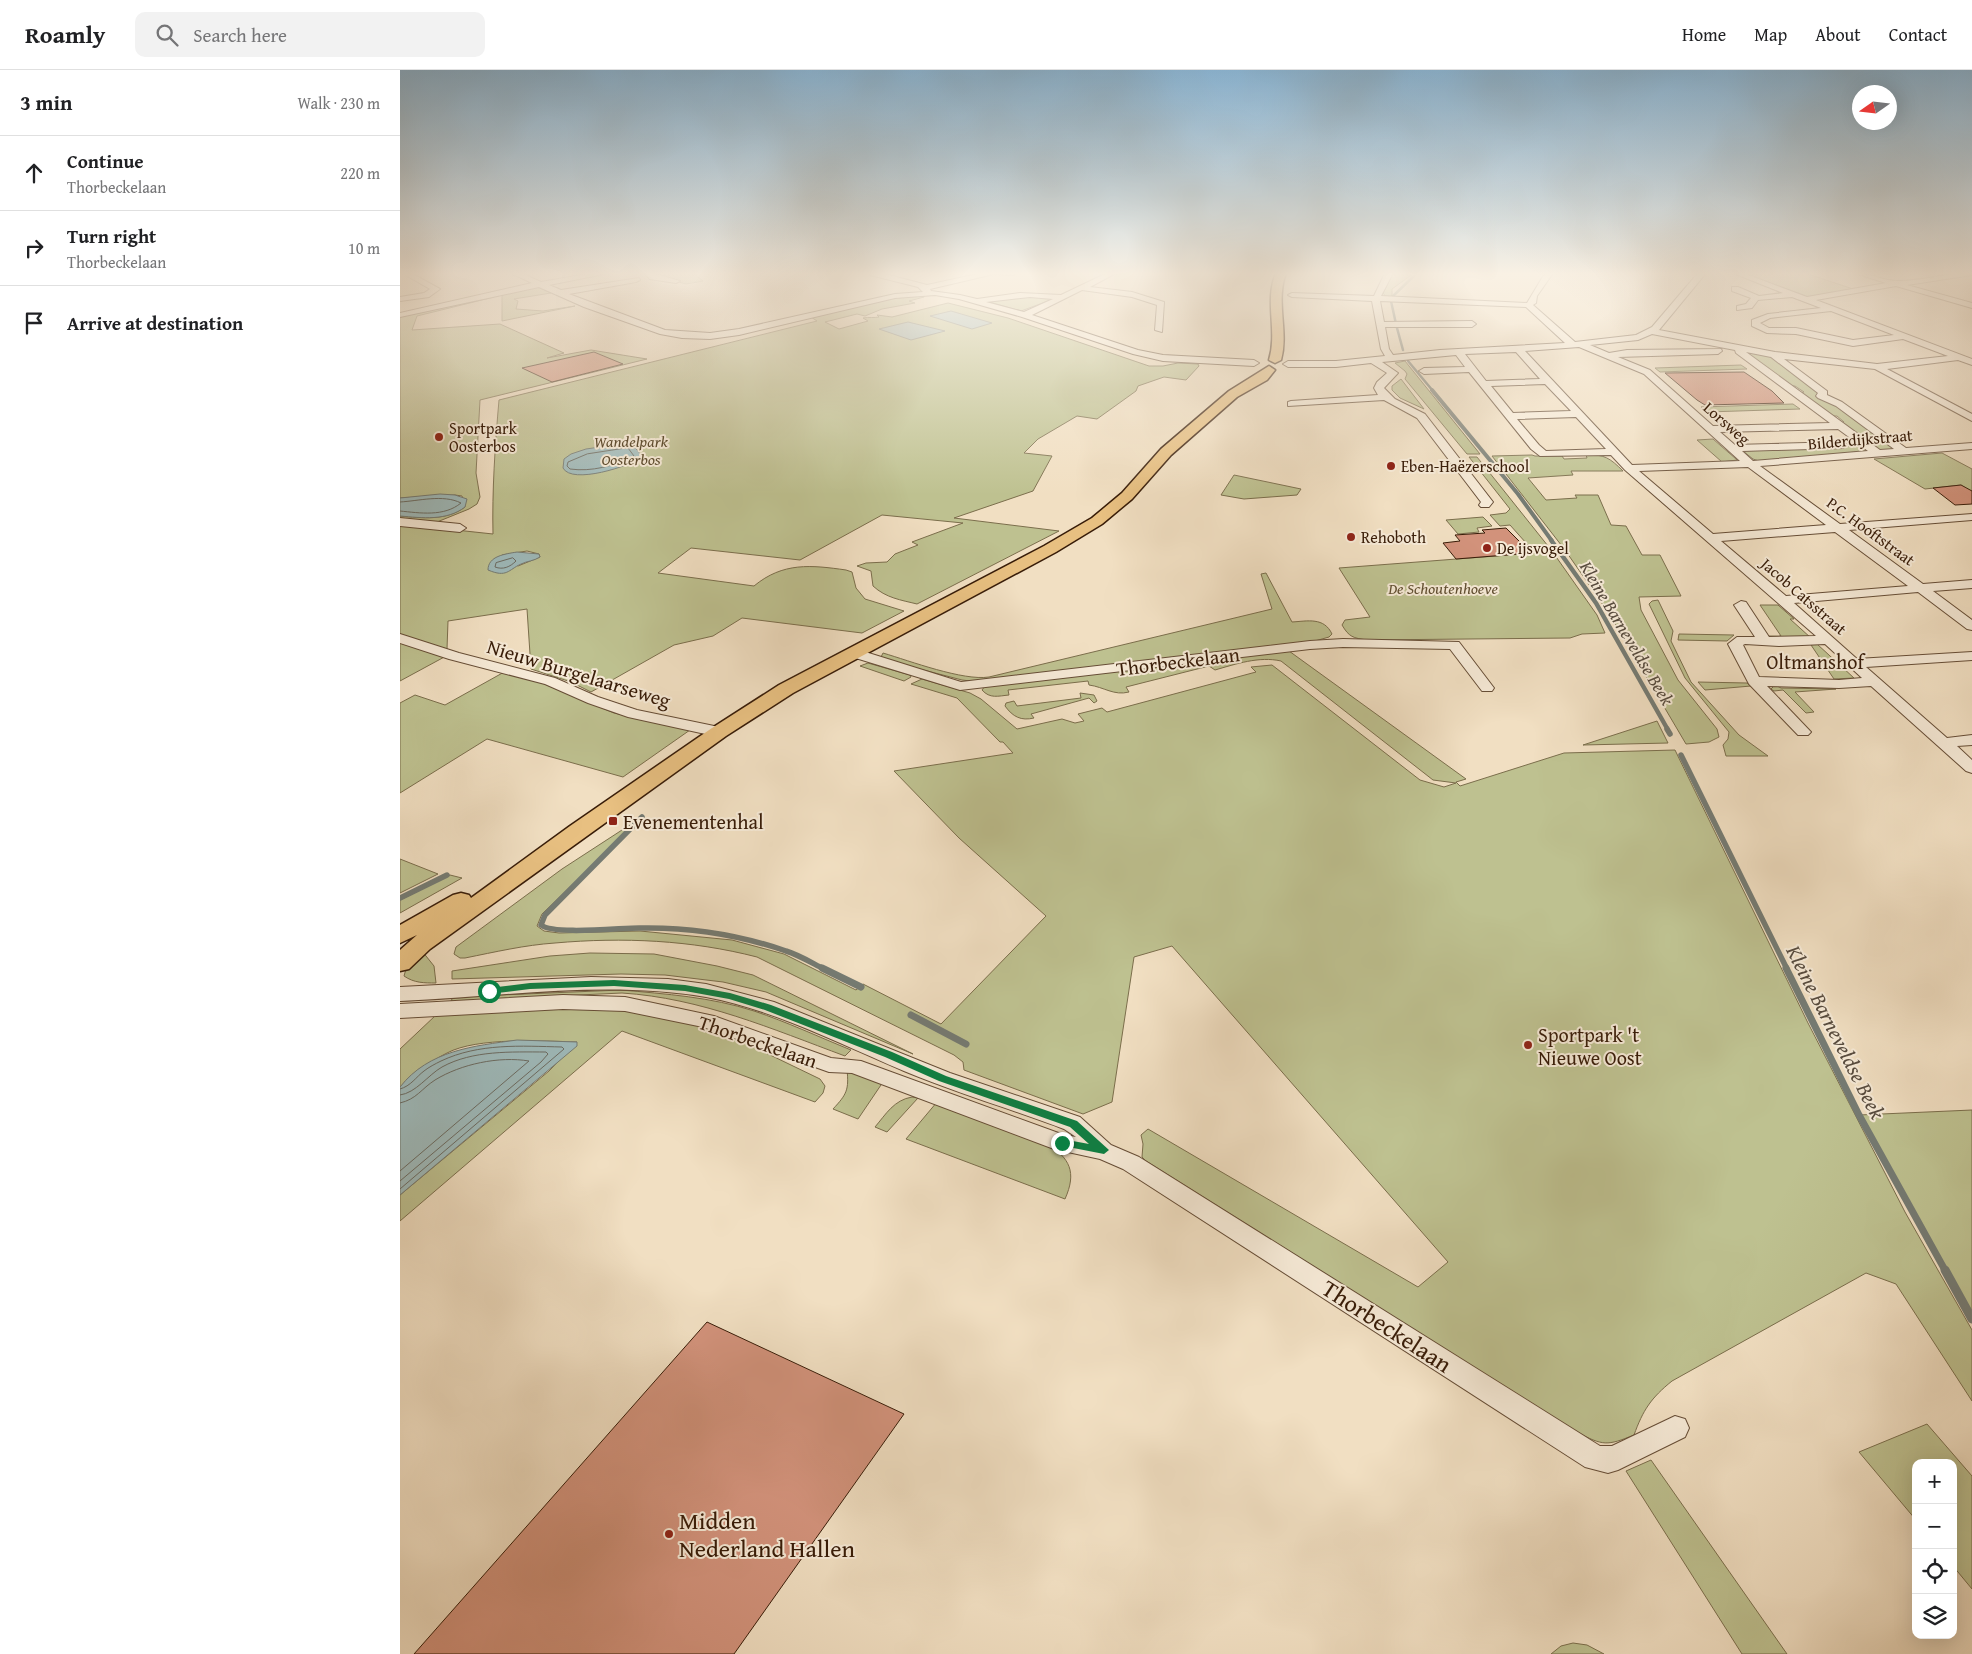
<!DOCTYPE html>
<meta charset="utf-8">
<style>
:root{--surface:#fff;--page:#f2f2f2;--text:#202124;--muted:#757577;--line:#e0e0e0}
body{margin:0;font-family:"Gentium Book Plus",serif;background:var(--page);color:var(--text)}
.controls{position:absolute;right:15px;bottom:15px;display:grid;overflow:hidden;border-radius:10px;box-shadow:0 5px 20px #0002}
.controls button{width:45px;height:45px;display:grid;place-items:center;padding:0;border:0;border-bottom:1px solid var(--line);background:var(--surface);color:var(--text);font:25px sans-serif}
.compass{position:absolute;left:1452px;top:15px;width:45px;height:45px;border-radius:50%;background:var(--surface);box-shadow:0 5px 20px #0002;rotate:256deg}
.stop{position:absolute;width:15px;height:15px;margin:-11px;border:4px solid #0b8043;border-radius:50%;background:#fff}
.stop.end{background:#0b8043;border-color:#fff;box-shadow:0 1px 5px #0008}
.list{margin:0;padding:0;list-style:none}
h2{display:flex;justify-content:space-between;align-items:center;height:65px;margin:0;padding:0 20px;font-size:21px}
h2 small{font-size:16px;font-weight:400;color:var(--muted)}
.list li{display:grid;grid-template-columns:32px 1fr auto;gap:15px;align-items:center;box-sizing:border-box;height:75px;padding:0 20px;border-top:1px solid var(--line)}
.list b{display:block;font-size:19px;white-space:nowrap}
.list p{margin:0;font-size:16px;white-space:nowrap;color:var(--muted)}
.list em{font-size:16px;font-style:normal;color:var(--muted)}
.icon{flex:none;width:28px;height:28px;fill:none;stroke:currentColor;stroke-width:2;stroke-linecap:round;stroke-linejoin:round}
.map{position:relative;flex:none;width:1572px;height:1584px;overflow:hidden}
header{display:flex;align-items:center;gap:30px;box-sizing:border-box;height:70px;padding:0 25px;background:var(--surface);border-bottom:1px solid var(--line)}
header strong{font-size:24px}
nav{display:flex;gap:28px;margin-inline-start:auto;font-size:18px}
.search{width:350px;height:45px;background:var(--page);display:flex;align-items:center;gap:12px;box-sizing:border-box;padding:0 18px;border-radius:10px;color:var(--muted);font-size:19px}
main{display:flex}
aside{flex:1;background:var(--surface)}
.map>svg:first-child{display:block}
.green{fill:#bec190;stroke:#7b6e4c;fill-rule:evenodd}
.water{fill:#9ebabb;stroke:#757b73}
.lines{fill:none;stroke-linecap:round;stroke-linejoin:round}
.shore{stroke:#6b6b62;stroke-width:1}
.stream-far5{stroke:#757b73;stroke-width:2.5}
.stream-far4{stroke:#757b73;stroke-width:4}
.stream-far3{stroke:#757b73;stroke-width:4.5}
.stream-far2{stroke:#757b73;stroke-width:5.5}
.stream-far1{stroke:#757b73;stroke-width:7}
.stream{stroke:#757b73;stroke-width:9}
.building{fill:#d2927b;stroke:#381c08}
.minor-casing{stroke:#664d36;stroke-width:2}
.major-casing{stroke:#381c08;stroke-width:3}
.minor{fill:#f6ead7;fill-rule:evenodd}
.major{fill:#e8c081;fill-rule:evenodd}
.route{fill:#0b8043}
.poi-dot{fill:#8f2418;stroke:#f6ead7;stroke-width:2}
.labels{text-anchor:middle;dominant-baseline:central;stroke-width:4;stroke-linejoin:round;paint-order:stroke}
.far-street-label{font-size:16px;fill:#381c08;stroke:#f6ead7}
.far-poi-label{font-size:16px;fill:#381c08;stroke:#f6ead7;text-anchor:start}
.far-park-label{font-size:16px;font-style:italic;fill:#604e31;stroke:#f6ead7}
.far-water-label{font-size:18px;font-style:italic;fill:#574b3e;stroke:#f6ead7}
.street-label{font-size:20px;fill:#381c08;stroke:#f6ead7}
.poi-label{font-size:20px;fill:#381c08;stroke:#f6ead7;text-anchor:start}
.water-label{font-size:21px;font-style:italic;fill:#574b3e;stroke:#f6ead7}
.near-street-label{font-size:24px;fill:#381c08;stroke:#f6ead7}
.near-poi-label{font-size:24px;fill:#381c08;stroke:#f6ead7;text-anchor:start}
</style>
<header>
<strong>Roamly</strong>
<div class="search"><svg class="icon" aria-label="search" viewBox="0 0 24 24"><circle cx="10" cy="10" r="6"/><path d="M15 15l6 6"/></svg>Search here</div>
<nav><a>Home</a><a>Map</a><a>About</a><a>Contact</a></nav>
</header>
<main>
<aside>
<h2>3 min<small>Walk · 230 m</small></h2>
<ul class="list">
<li><svg class="icon" aria-label="ahead" viewBox="0 0 24 24"><path d="M12 20V5M6 11l6-6 6 6"/></svg><div><b>Continue</b><p>Thorbeckelaan</p></div><em>220 m</em></li>
<li><svg class="icon" aria-label="right" viewBox="0 0 24 24"><path d="M7 20v-9h11M14 6l5 5-5 5"/></svg><div><b>Turn right</b><p>Thorbeckelaan</p></div><em>10 m</em></li>
<li><svg class="icon" aria-label="arrive" viewBox="0 0 24 24"><path d="M6 21V4h12l-3 4 3 4H6"/></svg><div><b>Arrive at destination</b></div></li>
</ul>
</aside>
<div class="map">
<svg width="1572" height="1584" viewBox="0 0 1572 1584">
<rect width="100%" height="100%" fill="#f1dfc2"/>
<filter id="stains"><feTurbulence type="fractalNoise" baseFrequency=".004" numOctaves="4"/><feColorMatrix values="0 0 0 0 .2 0 0 0 0 .09 0 0 0 0 .02 0 0 0 .5 -.17"/></filter>
<radialGradient id="worn" r=".72"><stop offset=".6" stop-color="#630" stop-opacity="0"/><stop offset="1" stop-color="#630" stop-opacity=".3"/></radialGradient>
<path class="green" d="M252,203H293L303,211L286,214L256,206Z
M993,203H1014L992,219V227H986L983,223Z
M1341,203H1405L1456,220L1409,228Z
M135,216L151,223L114,229L118,231L116,239L143,241L175,236L102,251V223Z
M94,225V227L17,246L12,260L100,254L164,283L147,288L191,280L247,289L80,330L76,403L80,427L77,434L69,439L37,452L0,450V446C22,448 46,451 65,437L62,426L55,425L0,428V247Z
M524,225V227L509,231L515,233L482,239L465,246L457,244L425,252L439,259L468,251L463,248C469,247 474,248 479,247L477,245L492,247L548,233L608,248L749,296H763L778,293L798,294L799,296L786,310L764,307L738,316L736,321L697,349L677,346L638,369L624,383L652,386L633,421L554,448L659,461L517,534C501,530 486,528 473,516L471,501L457,496L466,493L487,492L495,484L518,475L512,472L563,453L482,445L400,490L291,478L258,503L354,516C383,492 411,495 446,500L452,502L456,518L465,529L504,541L462,563L342,548L313,566L274,575L191,622L171,612L131,599L127,539L48,551L47,579L0,566V454L93,464C92,422 95,375 99,330L417,251L411,247L496,227ZM127,481L139,484L140,487L118,496L102,485Z
M611,225L656,228L621,241L586,231Z
M1350,283L1374,287L1496,378L1495,380H1478L1438,353L1444,352L1437,346H1430L1398,323L1404,322L1395,316H1389L1347,284Z
M1005,291L1080,384H1067L1005,309L1007,304L1005,301L995,293Z
M1341,295L1347,299L1260,302L1255,298Z
M1001,309L1024,339L1000,328L992,320V316Z
M1393,334L1400,339L1307,342L1301,337Z
M1313,369L1336,389L1337,390L1322,392L1297,370Z
M1455,376L1464,378L1467,381L1359,391L1353,389L1343,381Z
M1542,383L1572,399V422L1561,415L1525,419L1474,389Z
M1132,385L1135,386H1162L1164,389L1187,388L1186,385C1204,384 1210,388 1223,401H1171L1173,405L1128,408L1146,430L1177,428L1175,425H1198L1211,455L1226,456L1242,485H1260L1281,526L1239,527L1241,540L1278,610L1317,659L1319,667L1309,672L1286,674L1210,545L1165,480L1092,386Z
M1069,387H1077L1152,481L1197,545L1205,563L1182,564L1170,568L967,570C953,568 949,567 942,555L945,550L970,547L939,498L1135,483L1110,455L1100,456L1090,445L1106,443L1110,439Z
M834,405L901,419L897,425L844,429L821,425Z
M1083,447L1092,456L1077,458L1079,462L1058,464L1046,450Z
M866,503L892,552C908,551 924,547 932,564L929,567L908,573L579,612L562,610L485,590L481,587L483,583C510,591 563,611 589,607L872,539L861,504Z
M1258,530L1273,561L1271,571L1291,612L1339,665L1368,686H1326L1323,675L1328,669L1329,662L1285,608L1249,534L1252,531Z
M1360,535H1378L1394,549H1390L1411,568H1371L1368,566H1381Z
M1279,564L1334,565L1327,571L1278,570Z
M0,571L48,585L0,611Z
M1417,574L1454,608L1434,609L1411,575Z
M889,581L1066,709L1056,712L1060,716L1164,683L1275,680L1408,953L1505,1142L1572,1260V1331L1496,1214L1466,1203L1272,1311C1251,1328 1243,1340 1234,1365C1207,1376 1203,1376 1177,1362L746,1091L742,1087L743,1074L741,1065L748,1059L1018,1217L1048,1192L772,876L734,887L712,1032L683,1044L564,1000L563,992L554,985L357,887C291,870 223,867 155,873C125,875 95,882 65,888H60L54,884L56,877L162,799L242,747L142,844L137,856L144,861L159,863L240,861L332,870L384,884L456,920L463,914L541,954L646,846L559,768L494,701L613,683L603,672H600L557,628L511,614L522,609L570,623L581,629L617,659L662,649L675,653L684,651L678,644L702,638L707,642L856,602L851,597L872,595L1020,710L1044,717L1056,713L1033,710L881,591C859,586 836,594 815,600L809,596L726,617L729,622C714,626 704,617 689,615L688,611L608,620L609,625C598,626 590,629 582,620L585,616Z
M468,593L510,605L511,607L504,611L460,596Z
M106,601L130,608L214,643L290,660L223,707L87,669L0,723V633L15,625L45,635Z
M1298,612L1347,613L1351,616L1305,620Z
M1375,615L1381,618L1436,619L1395,622L1414,642L1406,643L1383,620L1374,621L1371,619Z
M680,623L694,625L697,631L694,633L689,628L631,644L634,648C621,651 613,647 605,636L606,633L614,631L617,636L681,628Z
M1257,651L1268,673L1183,675Z
M0,789L38,804L0,823Z
M50,805L62,808L0,843V830Z
M22,881L34,896L36,913C24,913 14,913 4,906L8,892Z
M190,883L254,884L317,896L353,905L513,984L366,922L323,912L265,905L221,904L52,909V901L150,886Z
M221,920C266,924 311,927 354,941C387,952 419,967 451,980L445,986C372,959 301,928 222,923L51,931L53,927Z
M150,937L223,940L300,956L337,969L420,1009L425,1016L423,1023L415,1032L222,961L0,1151V1125L149,1001L177,972C143,971 77,967 47,983C30,991 15,1006 0,1017V979L36,945Z
M447,999L483,1012L458,1049L433,1039C447,1024 449,1020 447,999Z
M512,1027L518,1028L487,1062L475,1057C486,1044 494,1030 512,1027Z
M537,1032L646,1073C670,1088 677,1102 665,1129L506,1069Z
M1572,1040V1250L1527,1173L1459,1045Z
M1527,1354L1572,1406V1519L1553,1496V1393H1516V1450L1459,1382Z
M1251,1390L1387,1584H1342L1226,1401Z
M1173,1573L1187,1575L1204,1584H1151L1161,1576Z"/>
<path class="water" d="M551,241L592,253L572,259L530,246Z
M508,252L545,261L511,270L479,259Z
M228,373L232,374L243,387C230,396 172,415 163,398L164,389L171,384L186,379Z
M40,424L55,425L67,429L65,437C47,451 22,448 0,446V428Z
M117,482L139,484L140,487C134,491 127,491 121,494C108,500 107,508 88,500C88,486 105,484 117,482Z
M117,970L177,972V976L0,1125V1017C29,980 74,976 117,970Z"/>
<g class="lines">
<path class="shore" d="M228,378L234,386C215,396 191,402 170,399L167,396L168,392L187,384Z
M0,432C19,431 43,424 61,433C44,447 20,443 0,441
M113,488L116,491C110,497 103,500 95,497L96,493Z
M0,1019C11,1016 16,1007 24,1001C29,997 35,994 41,991C79,973 121,976 162,977L164,979L0,1119
M0,1025C16,1023 28,1005 42,997C73,980 111,982 146,982L148,984L141,992L0,1111
M0,1033C17,1029 21,1019 35,1010C61,994 99,986 129,991L0,1101"/>
<path class="stream-far5" d="M992,227L1017,203
M991,231L996,254
M997,258L1003,280
M1008,291L1033,321"/>
<path class="stream-far4" d="M1032,320L1118,424L1152,471"/>
<path class="stream-far3" d="M1151,470L1196,533L1268,660"/>
<path class="stream-far2" d="M1267,659L1270,664
M1281,685L1387,899
M242,747L145,845L141,855C153,865 220,858 239,858C288,857 340,865 386,881C399,885 412,893 424,899
M0,828L47,805"/>
<path class="stream-far1" d="M422,898L461,917
M1386,898L1459,1045L1546,1202
M511,945L566,974"/>
<path class="stream" d="M1545,1200L1572,1249"/>
</g>
<path class="building" d="M194,282L223,294L152,312L122,298Z
M1344,302L1372,321L1384,333L1305,335L1297,330L1265,303Z
M1561,415L1572,421V434L1555,435L1533,418Z
M1106,458L1131,483L1056,489L1043,473L1060,471L1055,465L1085,463L1082,460Z
M307,1252L504,1344L334,1584H14Z"/>
<g class="lines">
<defs>
<path id="minor" d="M2,203H11L40,219L29,227L0,231V227L24,223L30,219Z
M111,203H121L141,212L193,203H209L149,215L161,220L239,208L240,210L236,212L169,224L265,260L310,263L339,259L495,224L523,222L518,217L470,205L469,203H481L527,215L582,203H617L613,205L594,204L530,219L531,221L560,225L577,229L620,223L661,225L707,203H716L690,217L732,222L764,232L762,262L755,260L757,235L732,227L682,220L632,245L738,280L763,285L854,290L859,293L854,296L763,291L733,284L622,247L559,229L535,225L495,228L339,265L310,269L282,268L260,264L184,237L139,217L0,247V243L132,213ZM630,227L653,229L624,242L586,232Z
M244,203H252L280,211L276,213L250,209Z
M985,203H993L981,226L1127,233L1145,203H1153L1137,226L1136,233L1133,235L1175,272L1236,265L1252,257L1298,203H1306L1259,260L1375,282L1477,294L1548,286L1503,269L1453,276L1396,264L1367,263L1352,256V250L1368,244L1421,238L1392,227L1358,230L1352,238L1337,240V236L1346,234L1351,228L1332,221V217H1338L1359,226L1383,223L1333,203H1343L1407,227L1486,213L1455,203C1470,203 1483,211 1498,211C1522,211 1547,203 1572,203V205L1507,215L1572,233V238L1496,216L1416,230L1572,289V295L1558,290L1487,299L1572,344V351L1475,299L1384,289L1427,321V325L1442,332L1506,378L1572,373V379L1360,396L1440,454L1572,444V450L1449,460L1523,514L1572,510V518L1533,521L1572,550V560L1567,559L1518,522L1394,533L1457,589L1572,582V590L1466,597L1547,668L1572,665V675L1557,676L1572,690V703L1566,701L1471,616L1439,618L1367,616L1411,662L1408,665H1398L1349,614L1328,574L1337,567H1355L1334,535L1341,531L1346,532L1369,567L1416,566L1225,400L1211,385L1140,386L1131,379L1069,302L1024,304L1019,301L1024,298L1065,297L1056,285L982,292L998,303L984,318L995,329L1025,344L1093,432L1089,437H1081L1079,435L1081,432L1017,348L984,330L888,336V332L891,331L978,325L974,318L977,312L987,303L971,293L936,297H888L883,294L888,291H936L985,286L981,279L972,231L892,227L888,225L892,223L974,226ZM980,231L1126,237L1165,273L1040,280L993,285L989,279L985,257H1072L1076,254L1072,251L984,252ZM1431,241L1494,265L1453,270L1396,258H1369L1360,253L1370,248ZM1252,264L1335,280L1336,283L1430,353L1313,356L1250,300L1218,287L1318,284L1322,281L1321,279L1227,280L1209,283L1190,275L1238,270ZM1179,277L1244,304L1340,391L1232,395L1125,281ZM1116,282L1140,309L1086,311L1065,284ZM1346,282L1371,287L1418,323L1416,326L1418,328L1436,336L1494,379L1480,380ZM1145,314L1171,341L1113,343L1091,316ZM1176,347L1206,379L1146,381L1139,375L1117,349ZM1438,359L1468,381L1353,391L1342,381L1443,378L1448,375L1443,372L1335,375L1320,362ZM1348,397L1426,455L1313,464L1239,401ZM1435,462L1508,516L1386,526L1321,471ZM1345,574L1379,576L1425,574L1462,608L1439,610L1359,607L1343,575Z
M0,448L60,454L66,458L60,462L0,456Z
M0,564L59,583L155,608L198,627L237,640L319,657L324,659L327,662L324,665L319,667L228,647L188,633L145,614L49,589L0,573Z
M943,569L1059,572L1094,618L1092,621H1082L1050,579L943,577L910,579L560,620L449,586L447,583L449,580H459L561,612L910,571Z
M191,907L268,909L306,914L374,932L550,1003L680,1047L711,1075L739,1087L1200,1376H1212L1275,1346L1285,1349L1289,1358L1285,1367L1218,1400L1208,1403L1185,1397L723,1099L700,1089L654,1079L452,1003L429,1002L303,957L225,941L163,939L0,948V934L163,925L225,927L314,946L431,988L461,991L664,1065L676,1067L664,1059C611,1039 557,1023 504,1001C440,974 375,940 306,927C205,910 101,927 0,931V917Z"/>
<path id="major" d="M876,203H886C875,232 889,261 881,290L875,293L869,290C878,261 864,231 876,203Z
M869,296L875,300L867,310L837,327L771,385L732,429L702,454L656,482L393,623L326,666L30,879L9,899L0,901V880L17,865L0,873V855L53,825L61,823L69,825L71,828L170,756L312,658L379,615L644,476L692,448L722,423L761,379L829,321Z"/>
</defs>
<use href="#minor" class="minor-casing"/>
<use href="#major" class="major-casing"/>
<use href="#minor" class="minor"/>
<use href="#major" class="major"/>
</g>
<linearGradient id="sky" x2="0" y2="1"><stop stop-color="#8ab6d6"/><stop offset="0.48" stop-color="#f9f1e4"/><stop offset="1" stop-color="#f9f1e4" stop-opacity="0"/></linearGradient>
<rect width="1572" height="425" fill="url(#sky)"/>
<path class="route" d="M214,910L285,915L330,923L371,935L492,982L546,1006L677,1051L709,1080L704,1084L658,1075L656,1073L662,1069L689,1074L670,1057L539,1011L485,987L365,940L329,929L285,921L214,916L130,919L89,924L85,921L89,918L130,913Z"/>
<g class="poi-dot">
<circle cx="39" cy="367" r="5"/>
<circle cx="991" cy="396" r="5"/>
<circle cx="951" cy="467" r="5"/>
<circle cx="1087" cy="478" r="5"/>
<rect x="208" y="746" width="10" height="10" rx="2.5"/>
<circle cx="1128" cy="975" r="5"/>
<circle cx="269" cy="1464" r="5"/>
</g>
<g class="labels">
<g class="far-street-label">
<text transform="translate(1327 353) rotate(41)">Lorsweg</text>
<text transform="translate(1460 369) rotate(-5)">Bilderdijkstraat</text>
<text transform="translate(1471 461) rotate(36)">P.C. Hooftstraat</text>
<text transform="translate(1404 526) rotate(41)">Jacob Catsstraat</text>
</g>
<g class="far-poi-label">
<text x="49" y="358">Sportpark<tspan x="49" dy="18">Oosterbos</tspan></text>
<text x="1001" y="396">Eben-Haëzerschool</text>
<text x="961" y="467">Rehoboth</text>
<text x="1097" y="478">De ijsvogel</text>
</g>
<g class="far-park-label">
<text x="231" y="371">Wandelpark<tspan x="231" dy="18">Oosterbos</tspan></text>
<text x="1043" y="518">De Schoutenhoeve</text>
</g>
<g class="far-water-label">
<text transform="translate(1227 563) rotate(59)">Kleine Barneveldse Beek</text>
</g>
<g class="street-label">
<text transform="translate(778 591) rotate(-7)">Thorbeckelaan</text>
<text x="1415" y="591">Oltmanshof</text>
<text transform="translate(179 603) rotate(17)">Nieuw Burgelaarseweg</text>
<text transform="translate(358 971) rotate(19)">Thorbeckelaan</text>
</g>
<g class="poi-label">
<text x="223" y="751">Evenementenhal</text>
<text x="1138" y="964">Sportpark 't<tspan x="1138" dy="23">Nieuwe Oost</tspan></text>
</g>
<g class="water-label">
<text transform="translate(1436 962) rotate(63)">Kleine Barneveldse Beek</text>
</g>
<g class="near-street-label">
<text transform="translate(987 1256) rotate(33)">Thorbeckelaan</text>
</g>
<g class="near-poi-label">
<text x="279" y="1450">Midden<tspan x="279" dy="28">Nederland Hallen</tspan></text>
</g>
</g>
<rect width="100%" height="100%" filter="url(#stains)"/>
<rect width="100%" height="100%" fill="url(#worn)"/>
</svg>
<div class="controls">
<button>+</button>
<button>−</button>
<button><svg class="icon" aria-label="locate" viewBox="0 0 24 24"><circle cx="12" cy="12" r="6"/><path d="M12 2v4M12 18v4M2 12h4M18 12h4"/></svg></button>
<button><svg class="icon" aria-label="layers" viewBox="0 0 24 24"><path d="M12 4l9 5-9 5-9-5zM3 14l9 5 9-5"/></svg></button>
</div>
<svg class="compass" viewBox="-18 -18 36 36"><path d="M0-13l5 13h-10z" fill="#e53935"/><path d="M0 13l5-13h-10z" fill="#757577"/></svg>
<div class="stop" style="left:89px;top:921px"></div>
<div class="stop end" style="left:662px;top:1073px"></div>
</div>
</main>
